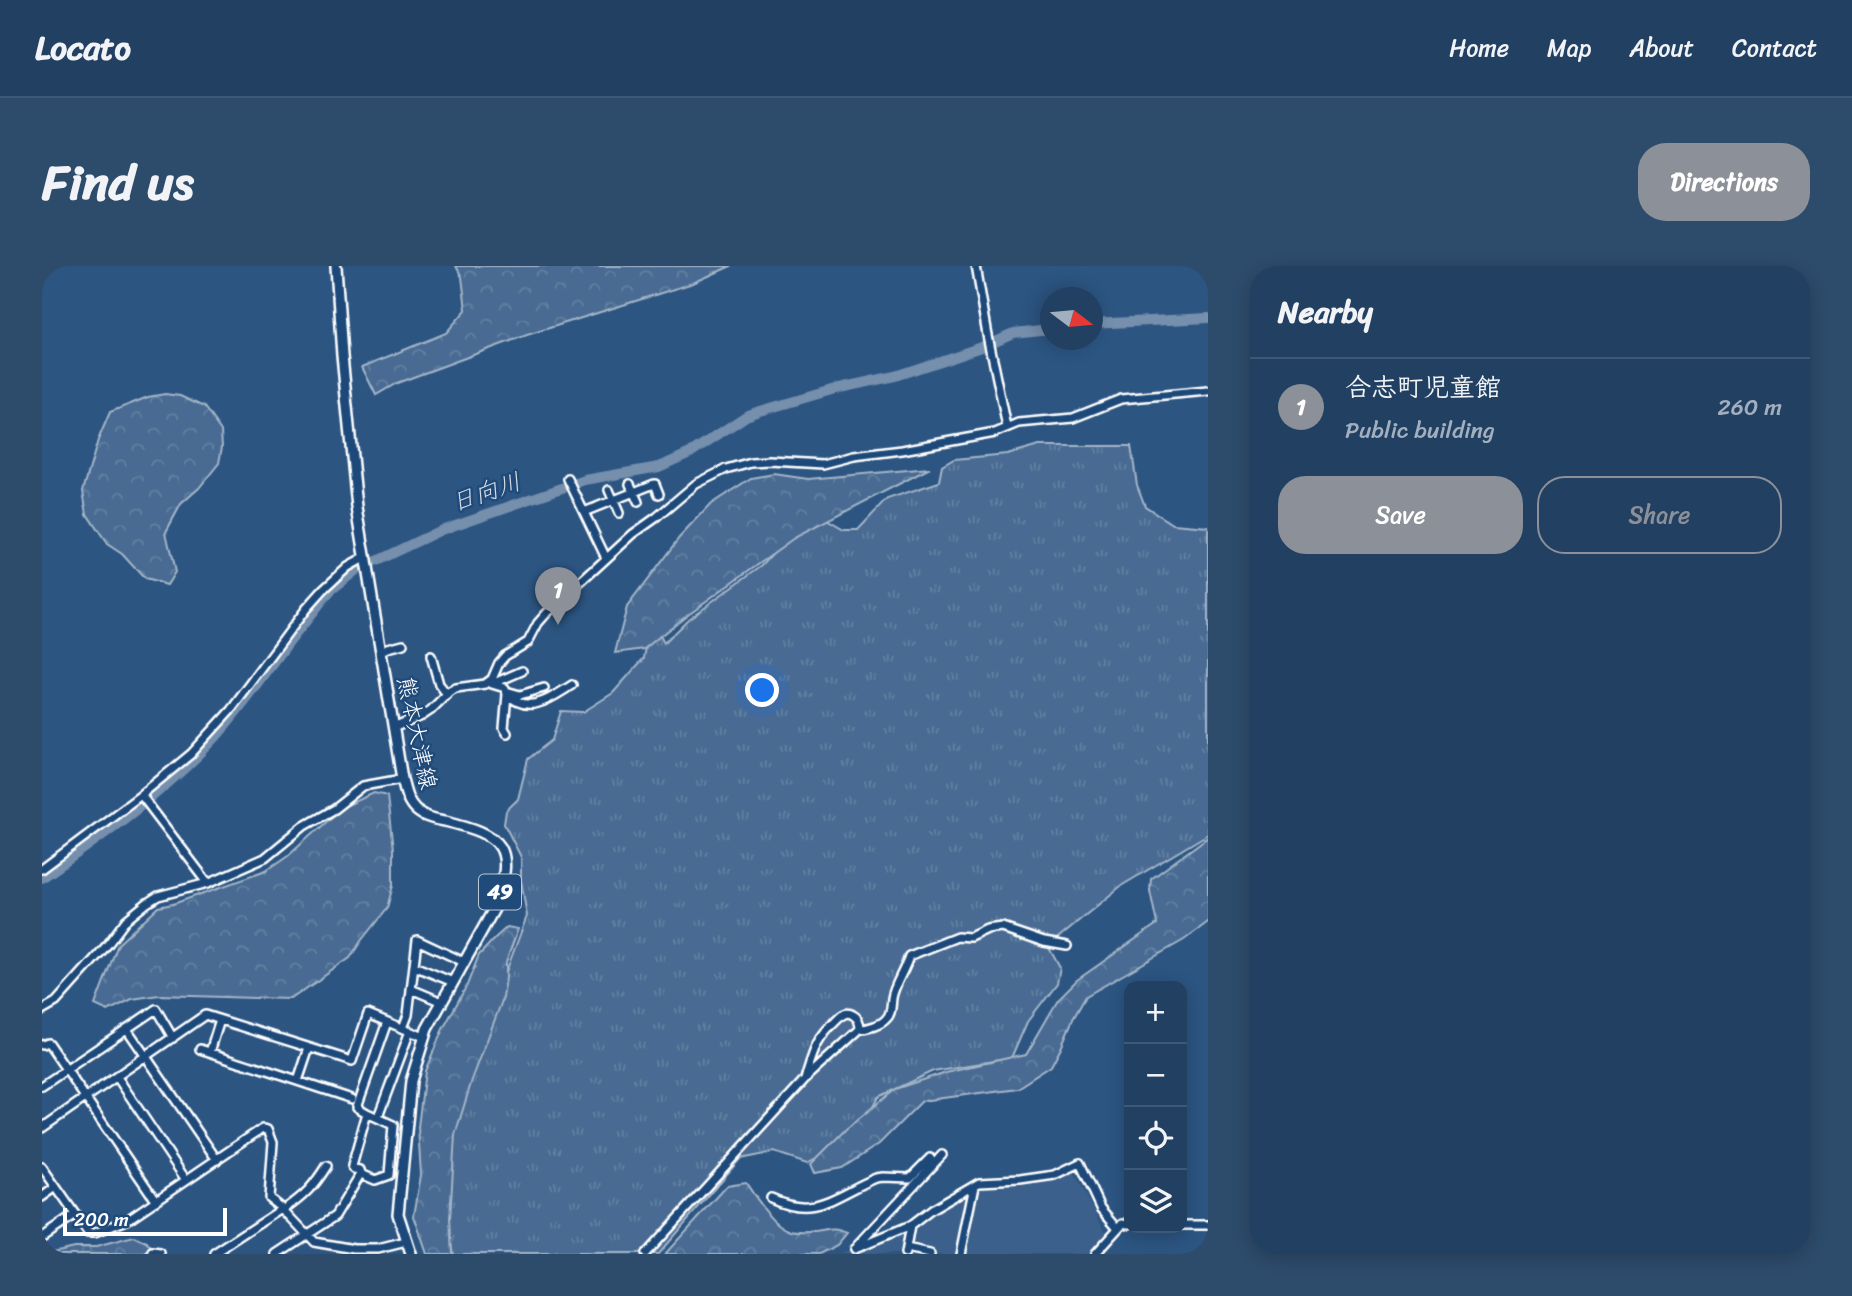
<!DOCTYPE html>
<meta charset="utf-8">
<style>
:root{--surface:#214062;--page:#2d4b6b;--text:#f1f3f6;--muted:#a2afbe;--line:#3e5977;--accent:#8c9099}
body{margin:0;font-family:Sriracha,"Klee One",sans-serif;background:var(--page);color:var(--text)}
.controls{position:absolute;right:21px;bottom:21px;display:grid;overflow:hidden;border-radius:14px;box-shadow:0 4px 18px #0003}
.controls button{width:63px;height:63px;display:grid;place-items:center;padding:0;border:0;border-bottom:2px solid var(--line);background:var(--surface);color:var(--text);font:35px sans-serif}
.compass{position:absolute;left:998px;top:21px;width:63px;height:63px;border-radius:50%;background:var(--surface);box-shadow:0 4px 18px #0003;rotate:106deg}
.scale{position:absolute;left:21px;bottom:18px;width:164px;box-sizing:border-box;padding-left:7px;border:4px solid #fff;border-top:0;font-size:19px;line-height:24px;white-space:nowrap;color:#fff;-webkit-text-stroke:5px #1f4a7a;paint-order:stroke}
.you{position:absolute;left:721px;top:425px;width:24px;height:24px;margin:-18px;border:5px solid #fff;border-radius:50%;background:#1a73e8;box-shadow:0 0 0 10px #1a73e833}
.badge{display:grid;place-items:center;width:46px;height:46px;border-radius:50%;background:var(--accent);color:#fff;font-size:23px;font-weight:700}
.pin{position:absolute;translate:-50% -58px;filter:drop-shadow(0 2px 4px #0008)}
.pin::after{content:'';position:absolute;top:37px;width:24px;height:21px;background:inherit;clip-path:polygon(0 0,100% 0,50% 100%)}
.list{margin:0;padding:0;list-style:none}
h2{display:flex;justify-content:space-between;align-items:center;height:91px;margin:0;padding:0 28px;font-size:30px}
h2 small{font-size:23px;font-weight:400;color:var(--muted)}
.list li{display:grid;grid-template-columns:46px 1fr auto;gap:21px;align-items:center;box-sizing:border-box;height:98px;padding:0 28px;border-top:2px solid var(--line)}
.list b{display:block;font-size:26px;white-space:nowrap}
.list p{margin:0;font-size:23px;white-space:nowrap;color:var(--muted)}
.list em{font-size:23px;font-style:normal;color:var(--muted)}
.actions{display:flex;gap:14px;padding:21px 28px}
.actions a{flex:1;padding:16px 0;border:2px solid var(--accent);border-radius:28px;text-align:center;font-size:24px;color:var(--accent)}
.actions .main{background:var(--accent);color:#fff}
.icon{flex:none;width:38px;height:38px;fill:none;stroke:currentColor;stroke-width:2;stroke-linecap:round;stroke-linejoin:round}
.map{position:relative;flex:none;width:1166px;height:988px;overflow:hidden;border-radius:28px}
header{display:flex;align-items:center;gap:42px;box-sizing:border-box;height:98px;padding:0 35px;background:var(--surface);border-bottom:2px solid var(--line)}
header strong{font-size:33px}
nav{display:flex;gap:38px;margin-inline-start:auto;font-size:24px}
.intro{display:flex;align-items:center;justify-content:space-between;box-sizing:border-box;height:168px;padding:0 42px}
h1{margin:0;font-size:49px}
.button{padding:18px 32px;border-radius:28px;background:var(--accent);color:#fff;font-size:24px;font-weight:700}
main{display:flex;gap:42px;padding:0 42px}
aside{flex:1;background:var(--surface);border-radius:28px;box-shadow:0 4px 18px #0003}
.map>svg:first-child{display:block}
.built{fill:#3b618b}
.grass{fill:url(#grass-tufts);stroke:#a4b5c8;stroke-width:2}
.forest{fill:url(#forest-crowns);stroke:#a4b5c8;stroke-width:2}
.lines{fill:none;stroke-linecap:round;stroke-linejoin:round}
.river{stroke:#748fad;stroke-width:10}
.minor-casing{stroke:#fff;stroke-width:12}
.major-casing{stroke:#fff;stroke-width:14}
.minor{stroke:#1f4a7a;stroke-width:7}
.major{stroke:#1f4a7a;stroke-width:9}
.labels{text-anchor:middle;dominant-baseline:central;stroke-width:5;stroke-linejoin:round;paint-order:stroke}
.shield{fill:#1f4a7a;stroke:#bcc9d7;stroke-width:2}
.shield-label{font-size:21px;font-weight:bold;fill:#fff}
.street-label{font-size:23px;fill:#fff;stroke:#1f4a7a}
.water-label{font-size:24px;font-style:italic;fill:#d5dde6;stroke:#1f4a7a}
</style>
<header>
<strong>Locato</strong>
<nav><a>Home</a><a>Map</a><a>About</a><a>Contact</a></nav>
</header>
<div class="intro"><h1>Find us</h1><a class="button">Directions</a></div>
<main>
<div class="map">
<svg width="1166" height="988" viewBox="0 0 1166 988">
<defs>
<pattern id="grass-tufts" width="24" height="20" patternUnits="userSpaceOnUse" patternTransform="scale(1.75)"><rect width="24" height="20" fill="#486b92"/><path d="M3 7l-1-3M5 7V3M7 7l1-3M15 17l-1-3M17 17v-4M19 17l1-3" fill="none" stroke="#6381a2"/></pattern>
<pattern id="forest-crowns" width="20" height="18" patternUnits="userSpaceOnUse" patternTransform="scale(1.75)"><rect width="20" height="18" fill="#486b92"/><path d="M2 6a3 3 0 1 1 6 0M12 15a3 3 0 1 1 6 0" fill="none" stroke="#6381a2"/></pattern>
</defs>
<rect width="100%" height="100%" fill="#2c5582"/>
<filter id="ink" filterUnits="userSpaceOnUse"><feTurbulence type="fractalNoise" baseFrequency=".0143" numOctaves="2"/><feDisplacementMap in="SourceGraphic" scale="14" xChannelSelector="R" yChannelSelector="G"/><feConvolveMatrix kernelMatrix="1 2 1 2 8 2 1 2 1" color-interpolation-filters="sRGB"/></filter>
<g filter="url(#ink)">
<path class="built" d="M1032,906L1069,976L1059,988H796L893,944L937,912Z"/>
<path class="grass" d="M998,180H1089L1095,219L1103,240L1131,258L1166,261V568L1079,620L1006,680L1018,702L1015,717L986,755L970,792L891,805L836,831L817,868L765,897L732,886L698,893L616,988H411L403,942L407,857L485,650L479,614V591L462,558L464,545L476,533L486,493L510,474L519,445L541,446L571,427L602,392L607,365L615,364L622,377L646,353L720,299L759,256L781,252L802,264H816L845,233L897,216L900,201L912,194L966,189Z"/>
<path class="forest" d="M414,0H689L651,17L485,69L355,117L334,129L320,101L404,67L424,44L420,11Z
M123,128L138,130L162,141L179,165L180,181L177,197L157,222L139,238L124,266L133,306L125,319L103,313L80,288L65,278L45,248L41,225L56,174L68,146L106,131Z
M888,202L752,272L642,351L602,383L573,387L585,341L637,272L669,238L709,212L732,208L766,213Z
M332,527L345,530L351,584V619L345,642L319,675L308,692L249,733L117,729L90,733L66,745L53,739L76,678L116,641L131,638L224,605L246,590L299,542Z
M1166,571V656L1142,674L1044,730L1031,753L1019,781L1009,800L975,822L880,835L837,878L800,902L773,907L769,898L804,863L853,823L904,806L984,788L1016,733L1035,714L1115,658L1108,625L1109,613Z
M465,661L476,663L464,696V712L461,732L430,814L413,869L408,953L410,988H385L372,950L379,909L376,861L383,805L400,765L425,719L437,689L453,672Z
M704,917C714,932 732,960 750,965C756,967 767,966 773,966C787,964 791,961 805,967L795,979L777,988H623L685,920Z
M92,971L105,977L109,982L104,988H1L32,981H54Z"/>
<g class="lines">
<path class="river" d="M1050,58L1166,52
M0,612C61,570 123,526 174,471C200,442 223,409 246,378L287,326L313,305L399,264L543,214L617,201L648,187L704,150L715,146L793,123L853,110L940,81L971,67L1008,63"/>
<defs>
<path id="minor" d="M934,0L946,69L965,161
M526,213L564,292
M588,218L596,236
M567,224L577,247
M542,246L612,218H613L617,228
M339,386L346,382L361,378
M389,390L397,418L405,428
M448,416L450,418L480,405
M450,418L463,422L465,428L462,462L465,467
M464,425L478,429L502,422
M465,428C487,450 509,432 530,419
M351,462L380,450L389,444L408,425L414,422L443,418L450,413L457,397L463,390L486,376L496,357L504,348L591,268L615,251L654,218L684,203L709,196L728,195L781,198L812,190L860,184L953,167L977,157L1031,152L1079,133L1166,125
M99,529L166,617
M0,603L99,529L149,488L189,444L264,343L281,324L306,301L324,291
M372,700L411,716
M369,723L400,736
M0,744L14,736L66,678L84,654L105,637L116,630L166,617L223,592L262,560L292,543L321,520L360,513
M361,762L366,749L375,674L422,696
M85,763L175,894
M0,779L6,777L114,935
M158,783L310,833
M168,786L178,754
M75,811L144,914
M763,813C772,784 773,775 796,753C800,749 804,745 811,749C817,752 818,758 818,763
M256,815L267,782
M0,820L114,743L131,772
M336,851L368,765
M0,862L163,749L310,795L326,748L382,771
M0,901L46,967H53L85,954L221,862L226,863L231,876L227,932L241,943
M319,908L333,914L347,909L351,859L325,847L315,841L345,756
M0,931L14,921
M729,932C774,953 793,929 834,912L841,911L868,912L888,892L893,896
M243,943C263,929 271,921 284,900
M1140,959H1166
M0,971L33,949
M814,981L900,889
M812,983L868,960L889,944L937,916L978,914L1013,909L1038,897L1059,942L1076,962
M864,983L888,988
M111,987L119,988
M172,988L241,943L272,976L312,983H336L364,976
M235,988L293,950L319,907L318,904L312,903L310,900L325,847
M603,988L764,812L818,763C825,763 839,759 844,753C850,748 849,739 850,732C852,719 863,704 867,690L915,671L929,672L946,664L961,662L1002,676L1025,680
M863,988L868,960
M919,988L933,919
M1053,988L1081,957L1087,958"/>
<path id="major" d="M294,0L300,90L315,241L360,513C363,524 365,535 373,543C381,551 392,553 403,555C462,569 474,581 453,641L385,763L369,815L356,948L369,988"/>
</defs>
<use href="#minor" class="minor-casing"/>
<use href="#major" class="major-casing"/>
<use href="#minor" class="minor"/>
<use href="#major" class="major"/>
</g>
</g>
<g class="labels">
<rect class="shield" x="437" y="608.5" width="42" height="35" rx="5"/>
<g class="shield-label">
<text x="458" y="626">49</text>
</g>
<g class="street-label">
<text transform="translate(375 467) rotate(78)">熊本大津線</text>
</g>
<g class="water-label">
<text transform="translate(444 226) rotate(-19)">日向川</text>
</g>
</g>
</svg>
<div class="controls">
<button>+</button>
<button>−</button>
<button><svg class="icon" aria-label="locate" viewBox="0 0 24 24"><circle cx="12" cy="12" r="6"/><path d="M12 2v4M12 18v4M2 12h4M18 12h4"/></svg></button>
<button><svg class="icon" aria-label="layers" viewBox="0 0 24 24"><path d="M12 4l9 5-9 5-9-5zM3 14l9 5 9-5"/></svg></button>
</div>
<svg class="compass" viewBox="-18 -18 36 36"><path d="M0-13l5 13h-10z" fill="#e53935"/><path d="M0 13l5-13h-10z" fill="#a2afbe"/></svg>
<div class="scale">200 m</div>
<div class="you"></div>
<div class="pin badge" style="left:516px;top:359px">1</div>
</div>
<aside>
<h2>Nearby<small></small></h2>
<ul class="list">
<li><span class="badge">1</span><div><b>合志町児童館</b><p>Public building</p></div><em>260 m</em></li>
</ul>
<div class="actions"><a class="main">Save</a><a>Share</a></div>
</aside>
</main>
